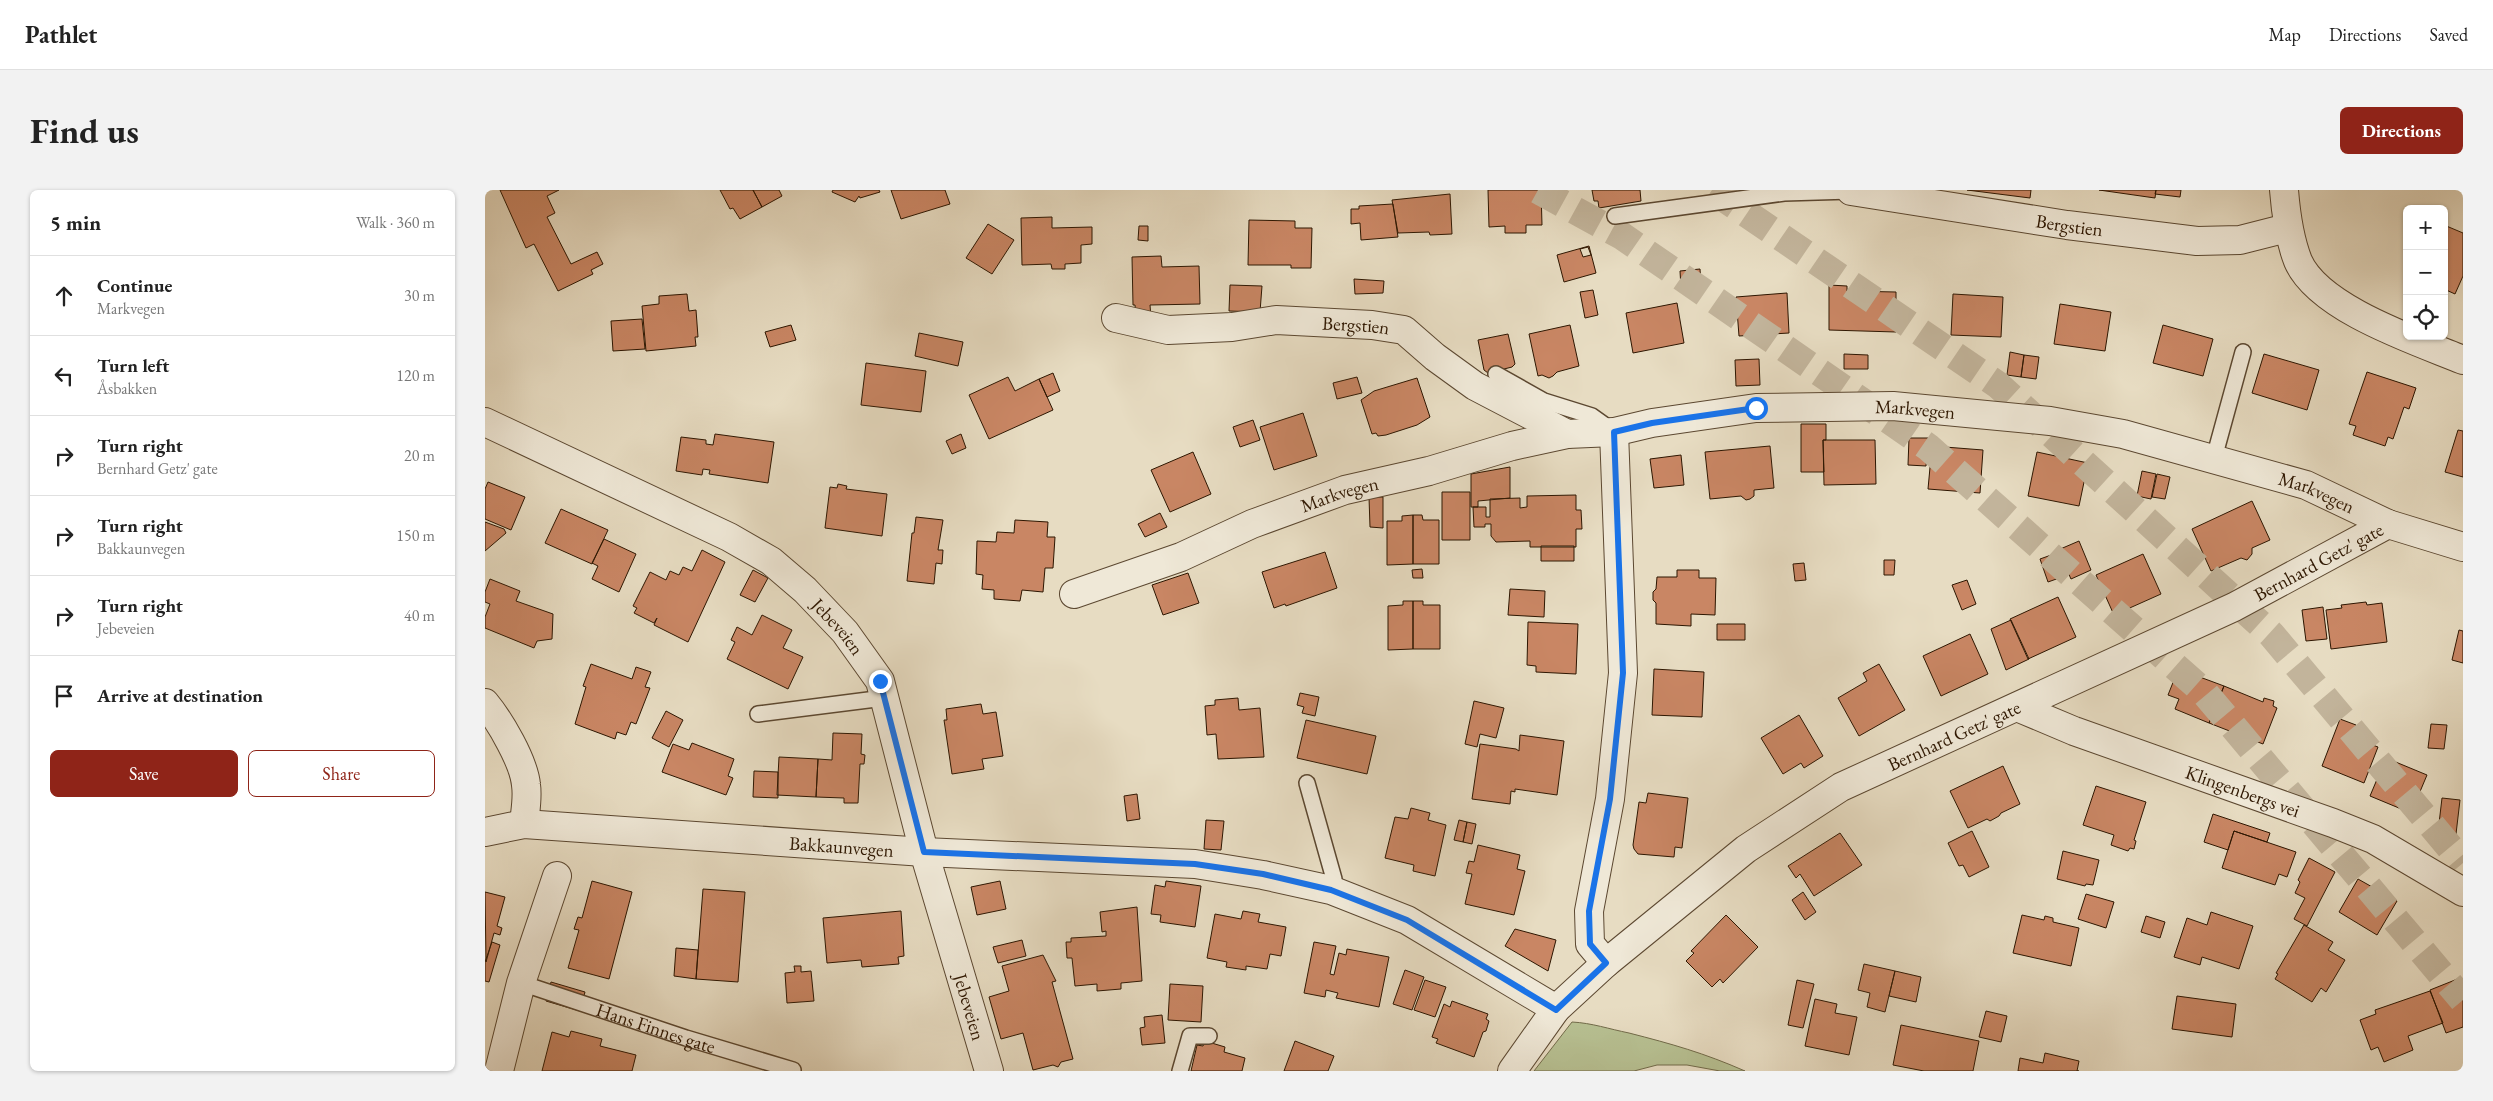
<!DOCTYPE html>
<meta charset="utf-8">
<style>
:root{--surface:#fff;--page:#f2f2f2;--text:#222;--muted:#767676;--line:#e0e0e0;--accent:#8f2418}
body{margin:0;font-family:"EB Garamond",serif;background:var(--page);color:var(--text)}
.controls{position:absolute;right:15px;top:15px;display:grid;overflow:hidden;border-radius:8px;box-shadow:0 1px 4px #0004}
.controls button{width:45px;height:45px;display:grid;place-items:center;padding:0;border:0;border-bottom:1px solid var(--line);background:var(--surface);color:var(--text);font:25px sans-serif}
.stop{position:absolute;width:15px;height:15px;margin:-11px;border:4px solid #1a73e8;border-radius:50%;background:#fff}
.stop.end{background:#1a73e8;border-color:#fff;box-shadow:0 1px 5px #0008}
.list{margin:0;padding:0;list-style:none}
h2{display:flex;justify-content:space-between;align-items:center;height:65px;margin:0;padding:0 20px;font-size:21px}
h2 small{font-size:16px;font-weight:400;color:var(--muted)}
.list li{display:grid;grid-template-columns:32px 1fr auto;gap:15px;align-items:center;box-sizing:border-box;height:80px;padding:0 20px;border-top:1px solid var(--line)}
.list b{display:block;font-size:19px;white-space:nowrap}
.list p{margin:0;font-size:16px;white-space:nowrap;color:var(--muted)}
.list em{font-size:16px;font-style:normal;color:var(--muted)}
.actions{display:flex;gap:10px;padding:15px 20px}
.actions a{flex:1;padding:11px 0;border:1px solid var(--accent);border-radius:8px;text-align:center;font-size:18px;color:var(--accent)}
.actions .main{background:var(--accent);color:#fff}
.icon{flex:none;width:28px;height:28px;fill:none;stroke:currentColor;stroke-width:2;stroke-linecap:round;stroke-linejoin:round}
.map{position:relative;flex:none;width:1978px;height:881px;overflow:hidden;border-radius:8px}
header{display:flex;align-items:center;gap:30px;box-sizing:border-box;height:70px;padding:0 25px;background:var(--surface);border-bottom:1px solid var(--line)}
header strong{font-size:24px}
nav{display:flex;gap:28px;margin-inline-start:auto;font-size:18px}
.intro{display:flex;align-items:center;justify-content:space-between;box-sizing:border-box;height:120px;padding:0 30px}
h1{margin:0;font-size:35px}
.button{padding:12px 22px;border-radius:8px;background:var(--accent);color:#fff;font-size:18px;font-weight:700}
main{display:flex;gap:30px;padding:0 30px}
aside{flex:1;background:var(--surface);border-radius:8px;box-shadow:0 1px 4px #0004}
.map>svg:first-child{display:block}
.green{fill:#b7c092;stroke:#726b4a}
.building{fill:#c98664;stroke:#2d1601;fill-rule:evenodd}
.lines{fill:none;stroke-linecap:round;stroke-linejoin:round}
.trunk-tunnel{stroke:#c2b49b;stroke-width:28;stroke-dasharray:28 14;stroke-linecap:butt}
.service-casing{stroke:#5c4831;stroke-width:18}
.minor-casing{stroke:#5c4831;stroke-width:30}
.service{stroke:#efe8d7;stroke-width:15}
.minor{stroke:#efe8d7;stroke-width:28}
.route{stroke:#1a73e8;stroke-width:6}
.labels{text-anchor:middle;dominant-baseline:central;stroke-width:4;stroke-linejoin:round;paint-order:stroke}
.street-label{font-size:19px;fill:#2d1601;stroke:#efe8d7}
</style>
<header>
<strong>Pathlet</strong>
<nav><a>Map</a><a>Directions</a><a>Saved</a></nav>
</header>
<div class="intro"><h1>Find us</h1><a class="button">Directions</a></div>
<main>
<aside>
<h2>5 min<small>Walk · 360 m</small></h2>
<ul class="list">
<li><svg class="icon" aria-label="ahead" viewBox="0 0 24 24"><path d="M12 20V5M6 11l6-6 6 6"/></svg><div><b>Continue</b><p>Markvegen</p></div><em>30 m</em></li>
<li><svg class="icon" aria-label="left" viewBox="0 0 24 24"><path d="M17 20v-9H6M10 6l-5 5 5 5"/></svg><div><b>Turn left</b><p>Åsbakken</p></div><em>120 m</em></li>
<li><svg class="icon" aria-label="right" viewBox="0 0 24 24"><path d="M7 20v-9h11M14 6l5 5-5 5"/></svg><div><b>Turn right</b><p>Bernhard Getz' gate</p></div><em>20 m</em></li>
<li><svg class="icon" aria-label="right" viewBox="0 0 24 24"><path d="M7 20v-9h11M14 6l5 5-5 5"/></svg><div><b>Turn right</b><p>Bakkaunvegen</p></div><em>150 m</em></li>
<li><svg class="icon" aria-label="right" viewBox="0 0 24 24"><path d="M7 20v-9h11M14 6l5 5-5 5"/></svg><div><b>Turn right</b><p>Jebeveien</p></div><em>40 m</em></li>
<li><svg class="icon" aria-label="arrive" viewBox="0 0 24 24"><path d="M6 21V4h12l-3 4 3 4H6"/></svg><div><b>Arrive at destination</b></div></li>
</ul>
<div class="actions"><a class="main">Save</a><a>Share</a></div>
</aside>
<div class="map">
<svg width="1978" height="881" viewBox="0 0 1978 881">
<rect width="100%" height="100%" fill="#e7dcc2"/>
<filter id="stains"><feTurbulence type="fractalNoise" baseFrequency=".004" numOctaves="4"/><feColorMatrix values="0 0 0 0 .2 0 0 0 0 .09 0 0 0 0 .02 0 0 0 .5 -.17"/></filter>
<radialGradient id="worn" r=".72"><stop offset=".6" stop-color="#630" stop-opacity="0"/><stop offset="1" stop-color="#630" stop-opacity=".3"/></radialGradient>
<path class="green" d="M1087,832C1107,833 1124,839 1144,843C1187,854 1219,863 1260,881H1235L1202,875H1172L1149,881H1049Z"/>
<path class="building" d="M15,0H74L62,6L70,23L62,27L86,74L112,62L118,74L106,80L108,84L73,101L49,54L41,58Z
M235,0H268L277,17L255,29L248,18L245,19Z
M268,0H294L297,6L277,17Z
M348,0H394L395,2L375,8L374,6L370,12L347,2Z
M406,0H460L465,14L416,29Z
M1003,0H1056L1057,35H1041V43H1020V36L1004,37Z
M1107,0H1155L1156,11L1114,18L1113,11H1109Z
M1482,0H1546L1545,8Z
M1614,0H1671L1670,8Z
M1671,0H1696L1695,7L1670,4Z
M965,4L967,44L945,45L944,42L913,43L907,10Z
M908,14L913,47L876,50L875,33L866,34V19H874V16Z
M567,27V38L607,37V54L596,55V73L580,74V79H567L566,74L537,75L536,28Z
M764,30L810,31V38H827L826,78H806V75H763Z
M503,34L529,50L507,84L481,68Z
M1959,35L1978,43V86L1970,104L1959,99Z
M654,36H663V51L653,50Z
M1104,56L1111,83L1079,92L1072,65ZM1103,57L1106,65L1098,67L1095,59Z
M676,66L677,77L714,76L715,114L665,115L666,128H651L650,115H648L647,67Z
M1215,79L1216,96L1196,98L1195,81Z
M869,89L899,91L898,103L870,104Z
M745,95L777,96L775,122L744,121Z
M1344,95L1362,96V101L1411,102V142L1344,140Z
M1108,100L1113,125L1100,128L1095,102Z
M1302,103L1304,143L1254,146L1251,107Z
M202,104L204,121L211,120L213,147H210L211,156L161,161L157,116L174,114V106Z
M1468,104L1518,107L1516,147L1466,145Z
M1192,113L1199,153L1148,163L1141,123Z
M1575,114L1626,122L1620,161L1569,154Z
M157,129L160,159L128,161L126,131Z
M306,135L311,150L285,157L280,142Z
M1085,135L1094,176L1072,182L1068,186L1064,188L1057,185L1053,186L1044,144Z
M1678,135L1728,149L1718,186L1668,173Z
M434,143L478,152L473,176L430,166Z
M1023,144L1030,174L1027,177L1003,183L999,180L993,150Z
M1525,162L1539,165L1536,187L1522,185Z
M1359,164L1383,165V179H1359Z
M1779,164L1834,180L1822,220L1767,203Z
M1539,165L1554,167L1551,189L1536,187Z
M1274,169L1275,195L1251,196L1250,170Z
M381,173L441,181L436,222L376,215Z
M1882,182L1931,198L1924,219L1919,217L1908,249L1903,247L1900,256L1868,245L1871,236L1864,234Z
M568,183L575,201L562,207L554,189Z
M523,187L530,201L554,189L568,220L504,249L484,205Z
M872,187L877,203L852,209L848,193Z
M932,188L945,227L932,235L901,245L893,246L891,243L887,244L876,210L889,201Z
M818,223L832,266L789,280L775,237Z
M768,230L775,250L755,257L748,237Z
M1316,234H1341V250H1338L1339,282H1316Z
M1973,240L1978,241V287L1960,282Z
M230,244L289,252L283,293L224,284L225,280L218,279L217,285L191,281L196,247L221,250V254L228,255Z
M476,244L481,258L467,264L461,251Z
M1424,248H1443L1441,276L1423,275Z
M1338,250H1390L1391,294L1339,295Z
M1285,256L1289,298L1269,300V306L1265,309L1261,310L1256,306L1225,309L1220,262Z
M1447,256L1498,260L1495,303L1443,299Z
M708,262L726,304L685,322L666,280Z
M1552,262L1603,273L1594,316L1543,306Z
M1196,265L1199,295L1169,298L1165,269Z
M1025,277V308L993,311V317H986V284Z
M1657,281L1671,284L1666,309L1652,306Z
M1672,284L1685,287L1680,309L1667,307Z
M3,292L40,307L26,340L0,329V299Z
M353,294L362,296L361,299L402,304L397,346L340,338L345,297L352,298Z
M957,302H985V350H957Z
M1091,305V320H1096L1097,339H1091V357H1045V351L1011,352L1006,346V334H1000V337H989L988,317H1001V327H1005V309L1035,308V318L1042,317V306Z
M884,307H898V338L885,337Z
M1767,311L1785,350L1767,358V364L1762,370L1756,368L1726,381L1707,339Z
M76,319L123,340L107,374L60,353Z
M675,323L682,337L660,347L653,334Z
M928,325V374L902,375V331H917V326Z
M928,325H937L938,330H954V374H928Z
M431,327L458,330L453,360H458L457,374L451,373L449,394L422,391L427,343H429Z
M530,330L563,332L562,347H570L568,378H560L558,402L537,400L535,411L509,409V400L497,399L498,385L491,384L492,351L511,352L512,342L529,343Z
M0,332L19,339L21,343L0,361Z
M119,349L151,364L134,402L107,389L113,376L107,373Z
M1594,351L1606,380L1586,389L1573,360Z
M1056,356H1089V371H1056Z
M217,360L240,372L203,452L169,435L172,428L169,433L149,423L152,418L148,416L165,382L181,390L185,381L194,385L198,377L207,381Z
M840,362L852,398L801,416L800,414L789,418L777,382Z
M1569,364L1577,387L1563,392L1555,369Z
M1658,364L1676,404L1629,425L1611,385Z
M1399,370H1410L1409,385H1399Z
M1319,373L1321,390L1310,391L1308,374Z
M937,379L938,388H928L927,380Z
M268,380L283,388L270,412L255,405Z
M1192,380H1214V388H1231L1230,425L1206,424V436L1171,434V413L1168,410V402L1171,399L1172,387H1192Z
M703,383L714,413L678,425L667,395Z
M5,389L35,401L31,411L68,424L67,449L52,451L49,458L0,438V427L5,414L0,412V402Z
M1482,390L1491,414L1477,420L1467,395Z
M1025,399L1060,401L1059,427L1023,425Z
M1573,407L1591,447L1543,469L1525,429Z
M918,411H928V459L903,460V416L918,415Z
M928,411H938V415H955V459H928Z
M1881,412L1882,415L1897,413L1902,452L1846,459L1841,420L1857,418L1856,415Z
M1838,417L1842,449L1821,451L1817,420Z
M277,425L307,440L298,458L318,467L303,499L242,469L250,452L246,450L252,437L267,445Z
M1526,430L1544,469L1521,480L1506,439Z
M1043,432L1093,434L1091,484L1051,482V476L1042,475Z
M1232,434H1260V450H1232Z
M1974,440L1978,441V473L1967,470Z
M1485,444L1503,484L1456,506L1438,466Z
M106,474L147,489L151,477L166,482L160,497L165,498L151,534L146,532L141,545L132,542L130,549L90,534L101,497L98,496Z
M1394,474L1420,520L1374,546L1353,508L1382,491L1378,483Z
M1169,479L1219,482L1217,527L1167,525Z
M1704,483L1739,496L1724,533L1690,519L1694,509L1683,505L1689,490L1700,495Z
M1739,496L1778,512L1779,508L1789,511L1788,516L1792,518L1778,554L1724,533Z
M815,503L834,507L830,526L817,523L819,517L812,515Z
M753,508L754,520L775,518L779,567L733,569L731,544L722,545L720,516L730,515V510Z
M989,511L1019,518L1011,548L995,544L992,557L980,554Z
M496,514L498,524L511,522L518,566L497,569L499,579L467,584L459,530H462L461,519Z
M181,521L198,530L184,557L167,548Z
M1314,525L1338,566L1319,578L1316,573L1298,584L1276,548Z
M1855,529L1871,535L1866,547L1893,557L1879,593L1837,576Z
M821,530L891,546L882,584L812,568Z
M1946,534L1962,535L1959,559L1943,558Z
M348,543L377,544L376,564L380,565L379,574H375L373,613H359V608L331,607L333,569L347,570Z
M1035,545L1079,551L1072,605L1030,599V602L1026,601L1025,614L987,609L995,554L1031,559L1034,561Z
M207,553L249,569L243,586L248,588L241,605L177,582L188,554L204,560Z
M294,567L333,569L331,607L292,605Z
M1901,568L1942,585L1926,623L1885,606Z
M1518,576L1535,614L1516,623L1514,626L1505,631L1502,629L1483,638L1465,601Z
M269,581L293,582V608L268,607Z
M1611,596L1661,612L1649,650L1651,651L1649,659L1645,658L1643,661L1626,655L1629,645L1598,635Z
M1163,603L1203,608L1197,658L1190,657L1189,667L1153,664L1149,659L1148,655L1154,612L1161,613Z
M652,604L655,629L642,631L639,606Z
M1957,608L1975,610L1971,644L1953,642Z
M926,618L945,623L943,630L961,635L950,686L928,681L929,675L900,668L910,627L923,629Z
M1728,624L1785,643L1782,652L1749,641L1743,660L1719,652Z
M721,630L739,631L736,660L719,659Z
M974,630L982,632L978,652L969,650Z
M982,632L991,634L987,654L978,652Z
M1487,641L1504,677L1484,687L1478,675L1474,676L1463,653Z
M1749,641L1811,662L1802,687L1794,684L1790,695L1737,678Z
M1355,643L1377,675L1329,706L1315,684L1311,688L1303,676Z
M993,655L1035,665L1032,679L1040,681L1029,725L980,714L987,684L981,683L984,671L989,672Z
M1578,661L1614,670L1608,695L1601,694L1600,696L1572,689Z
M1824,668L1850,682L1822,736L1809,729L1820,708L1810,703L1815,692L1813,690Z
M1873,689L1912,711L1892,745L1854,722Z
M107,691L147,702L124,789L83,778L94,740L89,739L93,727L97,728Z
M515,691L521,719L492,725L486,697Z
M681,691L716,696L710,737L675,732L676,725L666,724L670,695L680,697Z
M218,699L260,702L253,792L211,789Z
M0,702L20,707L12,736L17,738L15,745L9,743L1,772Z
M1318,702L1331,722L1320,730L1307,710Z
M1601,704L1629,712L1621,738L1593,729Z
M652,717L657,791L636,793V799L612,801V794L590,796L587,768H582L581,752H586V748L621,746V741L617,742L615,722Z
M416,721L419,766L413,767L414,774L377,777L376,770L342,773L338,728Z
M758,721L775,724L773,732L801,737L796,766L785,764L782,779L761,776V780L741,777L742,772L722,768L730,724L756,729Z
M1726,722L1768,736L1754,779L1717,767L1715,775L1689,767L1702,728L1722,735Z
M1241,725L1273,757L1238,793L1235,789L1227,797L1201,771L1209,763L1206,761Z
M1537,725L1559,730L1560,726L1568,728V732L1594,738L1586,776L1528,763Z
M1661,726L1680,732L1675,748L1656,742Z
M1819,735L1848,752L1843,760L1860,770L1841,802L1836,798L1827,812L1790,789L1793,784L1791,783Z
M1030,739L1071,750L1063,781L1020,756Z
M537,750L541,766L513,773L508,757Z
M7,752L15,755L4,792L0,791V772Z
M829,752L851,756L845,784L849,785L854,763L861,765L862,759L904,767L894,817L851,808L853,803L841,800L840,807L819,803Z
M191,758L213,760L211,789L189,786Z
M558,765L571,791L567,792L588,869L576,872L573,877L568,875L548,880L538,843L516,849L504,807L524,801L517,776Z
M1379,774L1410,781L1400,822L1382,817L1385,803L1373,800Z
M309,776H316V782L326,781L329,811L302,813L300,783L310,782Z
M920,780L939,787L927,820L908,814Z
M1410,781L1436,787L1431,812L1404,806Z
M1975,788L1978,795V837L1961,843L1945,800Z
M940,790L961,797L950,827L929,820Z
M1312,790L1329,794L1318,838L1303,835Z
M66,792L100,802L95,821L61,811Z
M685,794L718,796L716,832L683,830Z
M1945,801L1958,833L1923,846L1928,860L1899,872L1893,857L1886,860L1875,830L1891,824L1890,820Z
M1692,806L1751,814L1747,847L1687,839Z
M1330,809L1352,814L1350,823L1372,827L1364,865L1320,856Z
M967,811L1003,824L1001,829L1004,831L1001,841L998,842L989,867L951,853L953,849L947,847L959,814L965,817Z
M1501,821L1522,826L1516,852L1494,847Z
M677,825L680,853L657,855L655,838L660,837L659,827Z
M1416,835L1494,851L1488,881H1439L1408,875Z
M86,841L117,849L115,856L151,865L147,881H57L67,842L84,847Z
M720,851L740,857L739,862L760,868L757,881H706L712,855L718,856Z
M810,851L849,866L843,881H799Z
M1560,863L1594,871L1592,881H1594H1533L1535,868L1558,873Z"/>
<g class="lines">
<path class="trunk-tunnel" d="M1053,0L1137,46L1443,257L1719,502L1978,810
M1227,0L1513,195L1786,444L1978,673"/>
<defs>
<g id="service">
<path d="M1130,26L1299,3L1366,1"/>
<path d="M1011,184L1059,211L1107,226L1128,241"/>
<path d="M1729,268L1758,162"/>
<path d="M273,524L399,508"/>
<path d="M822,593L849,689L846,700"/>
<path id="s1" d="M36,793L201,848L308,880"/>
<path d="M695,881L705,846H724"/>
</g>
<g id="minor">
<path d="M1799,0C1801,25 1804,48 1813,71C1834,119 1932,151 1978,170"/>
<path id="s2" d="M1366,1L1582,35L1712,51L1755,50L1802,38"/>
<path id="s3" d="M631,128L683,140L747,137L791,130L887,135L919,140L950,167L990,196L1082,244"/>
<path id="s4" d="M0,232L244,347L286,371L320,400L360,442L395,491L439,662L504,881"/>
<path id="s5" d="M589,404L696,367L767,334L860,300L944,281L1027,256L1082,244L1129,242L1167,233L1271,218L1408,216L1565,231L1638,244L1821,295L1903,334"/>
<path d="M0,513C15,531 39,572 41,595C43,608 40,622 39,634"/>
<path id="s6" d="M1532,517L1589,541L1848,633L1888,649L1978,702"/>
<path id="s7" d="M0,642L39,634L439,662L710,674L778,685L846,700L922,730L1071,819"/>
<path d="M1121,773L1105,754L1104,721L1125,609L1138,483L1129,242"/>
<path d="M14,881L36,793L72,686"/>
<path id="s8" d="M1027,881L1071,819L1121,773L1261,659L1356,597L1749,417L1903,334L1978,357"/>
</g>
</defs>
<use href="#service" class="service-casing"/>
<use href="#minor" class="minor-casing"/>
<use href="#service" class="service"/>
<use href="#minor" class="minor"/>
</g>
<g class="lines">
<path class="route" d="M395,491L439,662L710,674L778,684L846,700L922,730L1071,820L1121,773L1105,754L1104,721L1125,609L1138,483L1129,242L1167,233L1271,218"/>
</g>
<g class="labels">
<g class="street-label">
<text stroke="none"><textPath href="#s2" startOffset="221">Bergstien</textPath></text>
<text stroke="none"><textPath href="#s3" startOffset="242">Bergstien</textPath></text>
<text stroke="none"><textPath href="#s5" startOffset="870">Markvegen</textPath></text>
<text stroke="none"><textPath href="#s5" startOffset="1282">Markvegen</textPath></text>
<text stroke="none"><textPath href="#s5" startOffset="284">Markvegen</textPath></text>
<text stroke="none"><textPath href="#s8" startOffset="966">Bernhard Getz' gate</textPath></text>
<text stroke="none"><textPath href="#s4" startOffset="412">Jebeveien</textPath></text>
<text stroke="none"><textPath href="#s8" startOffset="562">Bernhard Getz' gate</textPath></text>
<text stroke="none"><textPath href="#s6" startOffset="241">Klingenbergs vei</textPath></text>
<text stroke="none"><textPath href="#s7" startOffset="358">Bakkaunvegen</textPath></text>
<text stroke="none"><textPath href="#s4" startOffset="819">Jebeveien</textPath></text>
<text stroke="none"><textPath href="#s1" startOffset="142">Hans Finnes gate</textPath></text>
</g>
</g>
<rect width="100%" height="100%" filter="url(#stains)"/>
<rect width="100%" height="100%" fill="url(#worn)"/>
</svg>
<div class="controls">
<button>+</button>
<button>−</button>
<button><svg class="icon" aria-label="locate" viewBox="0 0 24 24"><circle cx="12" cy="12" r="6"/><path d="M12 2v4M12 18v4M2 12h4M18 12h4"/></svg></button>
</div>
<div class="stop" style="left:1271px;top:218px"></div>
<div class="stop end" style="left:395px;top:491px"></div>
</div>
</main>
